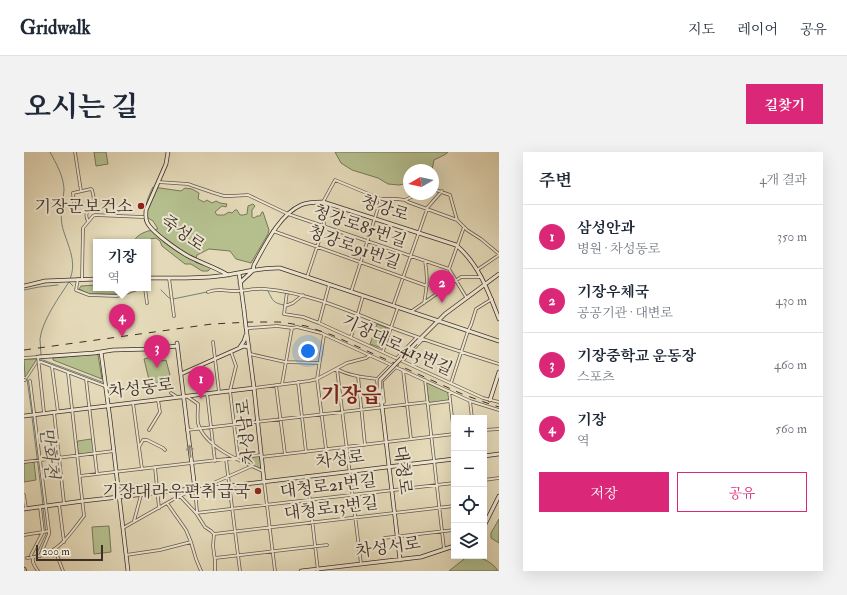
<!DOCTYPE html>
<html lang="ko">
<meta charset="utf-8">
<style>
:root{--surface:#fff;--page:#f2f2f3;--text:#1f2937;--muted:#747a83;--line:#e0e1e3;--accent:#db2777}
body{margin:0;font-family:"IM FELL Double Pica","Noto Serif KR",serif;background:var(--page);color:var(--text)}
.controls{position:absolute;right:12px;bottom:12px;display:grid;overflow:hidden;border-radius:0px;box-shadow:0 4px 16px #0002}
.controls button{width:36px;height:36px;display:grid;place-items:center;padding:0;border:0;border-bottom:1px solid var(--line);background:var(--surface);color:var(--text);font:20px sans-serif}
.compass{position:absolute;left:379px;top:12px;width:36px;height:36px;border-radius:50%;background:var(--surface);box-shadow:0 4px 16px #0002;rotate:261deg}
.scale{position:absolute;left:12px;bottom:10px;width:67px;box-sizing:border-box;padding-left:4px;border:2px solid #3d2f27;border-top:0;font-size:11px;line-height:14px;white-space:nowrap;color:#3d2f27;-webkit-text-stroke:3px #ede6d1;paint-order:stroke}
.you{position:absolute;left:284px;top:199px;width:14px;height:14px;margin:-10px;border:3px solid #fff;border-radius:50%;background:#1a73e8;box-shadow:0 0 0 6px #1a73e833}
.badge{display:grid;place-items:center;width:26px;height:26px;border-radius:50%;background:var(--accent);color:#fff;font-size:13px;font-weight:700}
.pin{position:absolute;translate:-50% -33px;filter:drop-shadow(0 1px 2px #0008)}
.pin::after{content:'';position:absolute;top:21px;width:14px;height:12px;background:inherit;clip-path:polygon(0 0,100% 0,50% 100%)}
.popup{position:absolute;left:69px;top:87px;width:58px;height:52px;box-sizing:border-box;display:grid;place-content:center;border-radius:0px;background:var(--surface);filter:drop-shadow(0 1px 3px #0005);font-size:13px;white-space:nowrap;color:var(--muted)}
.popup b{font-size:15px;color:var(--text)}
.popup::after{content:'';position:absolute;left:50%;top:100%;margin-left:-8px;border:8px solid transparent;border-top-color:var(--surface)}
.list{margin:0;padding:0;list-style:none}
h2{display:flex;justify-content:space-between;align-items:center;height:52px;margin:0;padding:0 16px;font-size:17px}
h2 small{font-size:13px;font-weight:400;color:var(--muted)}
.list li{display:grid;grid-template-columns:26px 1fr auto;gap:12px;align-items:center;box-sizing:border-box;height:64px;padding:0 16px;border-top:1px solid var(--line)}
.list b{display:block;font-size:15px;white-space:nowrap}
.list p{margin:0;font-size:13px;white-space:nowrap;color:var(--muted)}
.list em{font-size:13px;font-style:normal;color:var(--muted)}
.actions{display:flex;gap:8px;padding:12px 16px}
.actions a{flex:1;padding:9px 0;border:1px solid var(--accent);border-radius:0px;text-align:center;font-size:14px;color:var(--accent)}
.actions .main{background:var(--accent);color:#fff}
.icon{flex:none;width:22px;height:22px;fill:none;stroke:currentColor;stroke-width:2;stroke-linecap:round;stroke-linejoin:round}
.map{position:relative;flex:none;width:475px;height:419px;overflow:hidden;border-radius:0px}
header{display:flex;align-items:center;gap:24px;box-sizing:border-box;height:56px;padding:0 20px;background:var(--surface);border-bottom:1px solid var(--line)}
header strong{font-size:19px}
nav{display:flex;gap:22px;margin-inline-start:auto;font-size:14px}
.intro{display:flex;align-items:center;justify-content:space-between;box-sizing:border-box;height:96px;padding:0 24px}
h1{margin:0;font-size:28px}
.button{padding:10px 18px;border-radius:0px;background:var(--accent);color:#fff;font-size:14px;font-weight:700}
main{display:flex;gap:24px;padding:0 24px}
aside{flex:1;background:var(--surface);border-radius:0px;box-shadow:0 4px 16px #0002}
.map>svg:first-child{display:block}
.green{fill:#b5bf8e;stroke:#79775a}
.lines{fill:none;stroke-linecap:round;stroke-linejoin:round}
.stream{stroke:#73827c;stroke-width:1}
.street-casing{stroke:#675a4b;stroke-width:3.5}
.secondary-casing{stroke:#3d2f27;stroke-width:4.5}
.primary-casing{stroke:#3d2f27;stroke-width:4.5}
.street{stroke:#ede6d1;stroke-width:2}
.secondary{stroke:#ede6d1;stroke-width:3}
.primary{stroke:#e2bc7c;stroke-width:3}
.rail{stroke:#3d2f27;stroke-width:1;stroke-dasharray:7 7;stroke-linecap:butt}
.secondary-bridge-casing{stroke:#3d2f27;stroke-width:4.5;stroke-linecap:butt}
.secondary-bridge{stroke:#ede6d1;stroke-width:3}
.oneway{stroke:#958a7c}
.poi-dot{fill:#8f2418;stroke:#ede6d1;stroke-width:1.5}
.labels{text-anchor:middle;dominant-baseline:central;stroke-width:4;stroke-linejoin:round;paint-order:stroke}
.poi-label{font-size:17px;fill:#3d2f27;stroke:#ede6d1;text-anchor:end}
.street-label{font-size:17px;fill:#3d2f27;stroke:#ede6d1}
.water-label{font-size:18px;font-style:italic;fill:#4f4b43;stroke:#ede6d1}
.district-label{font-size:21px;font-weight:bold;fill:#7a1f14;stroke:#ede6d1}
</style>
<header>
<strong>Gridwalk</strong>
<nav><a>지도</a><a>레이어</a><a>공유</a></nav>
</header>
<div class="intro"><h1>오시는 길</h1><a class="button">길찾기</a></div>
<main>
<div class="map">
<svg width="475" height="419" viewBox="0 0 475 419">
<rect width="100%" height="100%" fill="#e4d9b8"/>
<filter id="stains"><feTurbulence type="fractalNoise" baseFrequency=".005" numOctaves="4"/><feColorMatrix values="0 0 0 0 .2 0 0 0 0 .09 0 0 0 0 .02 0 0 0 .5 -.17"/></filter>
<radialGradient id="worn" r=".72"><stop offset=".6" stop-color="#630" stop-opacity="0"/><stop offset="1" stop-color="#630" stop-opacity=".3"/></radialGradient>
<path class="green" d="M70,0H82L84,12L72,14Z
M311,0H424L422,2L410,8L408,18H385V31L375,33L364,32L354,26L328,18L317,11Z
M129,35L157,39L161,36L168,37L175,41L174,47L180,50L183,48L188,51L192,49L196,51L203,52L202,55L198,54L191,60L193,63H200L205,60L208,61L211,58H213L216,63H219L223,62L224,54L229,52L231,54L228,58V65L230,66L233,64H236L238,60H239L245,78L244,82L227,111L212,107L206,99L185,97L173,103L171,110L187,116L184,119H178L167,112H161L138,94L136,89L132,86L126,87L124,93V90H109C115,80 124,79 134,77L129,69L121,64C121,53 124,45 129,35Z
M72,133V136H106V138L93,142H65L55,137L57,134Z
M353,172L365,177V178L359,196H357L346,192Z
M73,202L74,203L78,227L29,208V206Z
M135,203L137,209L142,208L146,223L144,224L145,230L144,232L137,234L136,230L126,232L120,207Z
M0,207H13L1,225Z
M402,231H403L423,240L425,242V249L405,251Z
M67,287L68,288L70,299L68,301L56,302L54,301L53,290L54,289Z
M235,304L236,305L237,317L215,307Z
M10,310L12,328L0,330V311Z
M475,367V391L467,386V381Z
M85,374L87,400L70,402L68,375Z
M444,404C455,404 468,409 474,419H425Z"/>
<g class="lines">
<path class="stream" d="M26,0C32,11 40,25 40,38C39,49 36,62 38,73C42,91 54,108 46,127
M45,130L49,134
M0,138L15,135L34,133
M137,138L145,146L149,147L183,140
M244,139C249,149 249,151 260,153
M17,203C17,198 16,192 16,187C18,169 35,145 45,130
M19,208L78,230
M8,262L3,227L14,210L18,207V206
M8,265L19,353
M12,403L22,382L19,356
M175,412L178,419"/>
<defs>
<path id="street" d="M51,0L57,39
M134,30L164,32L190,41L200,44H207L224,43L264,62L425,117L442,145
M409,37L426,43L433,68
M381,48L384,50L433,68L443,78L457,87L475,102
M50,51L49,41L67,37L68,38C69,42 71,47 69,51C67,59 59,59 64,69
M249,79L403,134
M425,117L440,75
M453,118L475,103
M283,125L300,74L299,50L311,28L357,47H373L381,48L394,42
M145,126L150,164
M54,127L52,138L65,143L93,144L116,136
M58,127L59,76L69,64L71,63L119,65
M121,136L123,151
M184,140C194,136 201,139 211,139C221,139 231,136 241,137C287,141 329,161 371,177C406,190 440,201 475,212
M263,140L260,162L279,165L295,171L459,246L475,250
M327,140L357,47
M400,151C403,135 404,125 401,109
M261,154L269,151L279,143
M369,154L402,60L403,56L418,39
M388,159L437,125H457
M295,171L305,133
M222,177L226,176L253,174L268,176L273,175L297,181L446,249L475,258
M300,183L293,227L302,297
M327,185L339,144
M189,190L195,240
M359,199L374,155
M207,200L212,214L206,239L214,306
M226,202L261,210L295,211
M0,206L14,205L20,261
M373,206L393,185
M378,209L399,187
M15,211L17,210L81,234
M367,213L355,225L353,228L355,249L358,251L360,250L358,232V229L372,215
M28,215L34,260
M313,217L337,412
M313,217C325,224 340,225 354,227
M379,218L387,287
M334,224L341,293
M62,227L73,322
M0,228H1
M401,228L420,397
M6,229L25,379V382L16,404
M274,230L282,300
M427,231L444,179L447,173L452,157L468,147
M258,232L268,176
M252,233L261,302
M230,236L285,229L293,227L323,211L342,206L346,203
M425,239L430,282
M147,241L153,245
M183,241L191,309
M164,245L174,252C174,258 173,265 174,271C180,295 218,310 239,319
M446,249L448,266
M109,251L118,317
M404,252L426,249
M30,260L40,351
M125,278L136,260L134,248
M163,278L404,250
M460,278L475,277
M115,295L119,288H123L139,296L141,298
M237,305L430,282
M202,307L216,419
M0,310L90,299
M131,315L135,356
M56,324L237,303
M283,324L294,419
M460,328L475,326
M240,329L251,419
M183,336L185,333L228,314
M171,338L173,359L172,361L430,331
M0,343L2,357
M156,344L172,361L181,375L187,379L190,382L189,394L191,409V419
M143,351L162,378L167,390L172,407L177,419
M35,352L40,390
M110,369L117,343
M99,376L150,347L162,341L165,338
M190,382L430,354
M0,383L25,379
M360,386L430,378
M31,398L39,419
M102,403L136,398L167,390
M3,406C34,403 42,387 60,364L44,221
M8,406L7,403L19,380L16,355
M9,406C8,411 11,415 14,419
M191,406L303,393"/>
<path id="secondary" d="M144,0L142,12L122,58C122,62 121,66 123,70C127,80 155,99 164,104C177,111 191,115 204,123
M229,118L230,113C241,93 255,63 277,53C284,50 291,50 299,50L432,93C455,112 465,141 475,167
M215,121L220,158
M124,126C147,126 172,127 195,124C215,122 236,115 256,116L475,189
M216,131C220,126 225,123 229,118
M0,134L21,129L72,127
M222,175L230,236L240,329
M153,191L171,338
M392,191L421,162L475,122
M216,195L220,189L222,183
M77,200L86,267L104,419
M14,205L70,201L89,198L126,197L153,194
M157,222L220,194L225,195
M356,237L376,408
M466,248L475,220
M0,264L230,236
M460,304L475,302
M0,357L59,349L166,337L171,338L430,307
M460,374L475,344
M277,419L397,405L430,394"/>
<path id="primary" d="M0,417L1,419"/>
</defs>
<use href="#street" class="street-casing"/>
<use href="#secondary" class="secondary-casing"/>
<use href="#primary" class="primary-casing"/>
<use href="#street" class="street"/>
<use href="#secondary" class="secondary"/>
<use href="#primary" class="primary"/>
<path class="rail" d="M0,198L188,172L227,170H256L282,174L308,183L438,242L460,250L475,255"/>
<defs>
<path id="secondary-bridge" d="M220,158L222,175
M356,237V228L392,191"/>
</defs>
<use href="#secondary-bridge" class="secondary-bridge-casing"/>
<use href="#secondary-bridge" class="secondary-bridge"/>
</g>
<defs><path id="oneway-shaft" d="M-6 0H5M1.5-3L5.5 0L1.5 3" fill="none" stroke-width="1.6" stroke-linecap="round" stroke-linejoin="round"/></defs>
<use class="oneway" href="#oneway-shaft" transform="translate(166 299) rotate(-97)"/>
<g class="poi-dot">
<circle cx="117" cy="54" r="4"/>
<circle cx="234" cy="339" r="4"/>
</g>
<g class="labels">
<g class="poi-label">
<text x="109" y="54">기장군보건소</text>
<text x="226" y="339">기장대라우편취급국</text>
</g>
<g class="street-label">
<text transform="translate(361 56) rotate(18)">청강로</text>
<text transform="translate(336 74) rotate(19)">청강로85번길</text>
<text transform="translate(159 81) rotate(35)">죽성로</text>
<text transform="translate(330 95) rotate(20)">청강로91번길</text>
<text transform="translate(373 193) rotate(25)">기장대로413번길</text>
<text transform="translate(117 236) rotate(-7)">차성동로</text>
<text transform="translate(222 280) rotate(-96)">차성남로</text>
<text transform="translate(316 307) rotate(-7)">차성로</text>
<text transform="translate(379 318) rotate(83)">대청로</text>
<text transform="translate(304 334) rotate(-7)">대청로21번길</text>
<text transform="translate(307 356) rotate(-7)">대청로13번길</text>
<text transform="translate(364 395) rotate(-8)">차성서로</text>
</g>
<g class="water-label">
<text transform="translate(25 301) rotate(83)">만화천</text>
</g>
<g class="district-label">
<text x="327" y="243">기장읍</text>
</g>
</g>
<rect width="100%" height="100%" filter="url(#stains)"/>
<rect width="100%" height="100%" fill="url(#worn)"/>
</svg>
<div class="controls">
<button>+</button>
<button>−</button>
<button><svg class="icon" aria-label="locate" viewBox="0 0 24 24"><circle cx="12" cy="12" r="6"/><path d="M12 2v4M12 18v4M2 12h4M18 12h4"/></svg></button>
<button><svg class="icon" aria-label="layers" viewBox="0 0 24 24"><path d="M12 4l9 5-9 5-9-5zM3 14l9 5 9-5"/></svg></button>
</div>
<svg class="compass" viewBox="-18 -18 36 36"><path d="M0-13l5 13h-10z" fill="#e53935"/><path d="M0 13l5-13h-10z" fill="#747a83"/></svg>
<div class="scale">200 m</div>
<div class="you"></div>
<div class="pin badge" style="left:177px;top:247px">1</div>
<div class="pin badge" style="left:418px;top:151px">2</div>
<div class="pin badge" style="left:133px;top:216px">3</div>
<div class="pin badge" style="left:98px;top:185px">4</div>
<div class="popup"><b>기장</b>역</div>
</div>
<aside>
<h2>주변<small>4개 결과</small></h2>
<ul class="list">
<li><span class="badge">1</span><div><b>삼성안과</b><p>병원 · 차성동로</p></div><em>350 m</em></li>
<li><span class="badge">2</span><div><b>기장우체국</b><p>공공기관 · 대변로</p></div><em>430 m</em></li>
<li><span class="badge">3</span><div><b>기장중학교 운동장</b><p>스포츠</p></div><em>460 m</em></li>
<li><span class="badge">4</span><div><b>기장</b><p>역</p></div><em>560 m</em></li>
</ul>
<div class="actions"><a class="main">저장</a><a>공유</a></div>
</aside>
</main>
